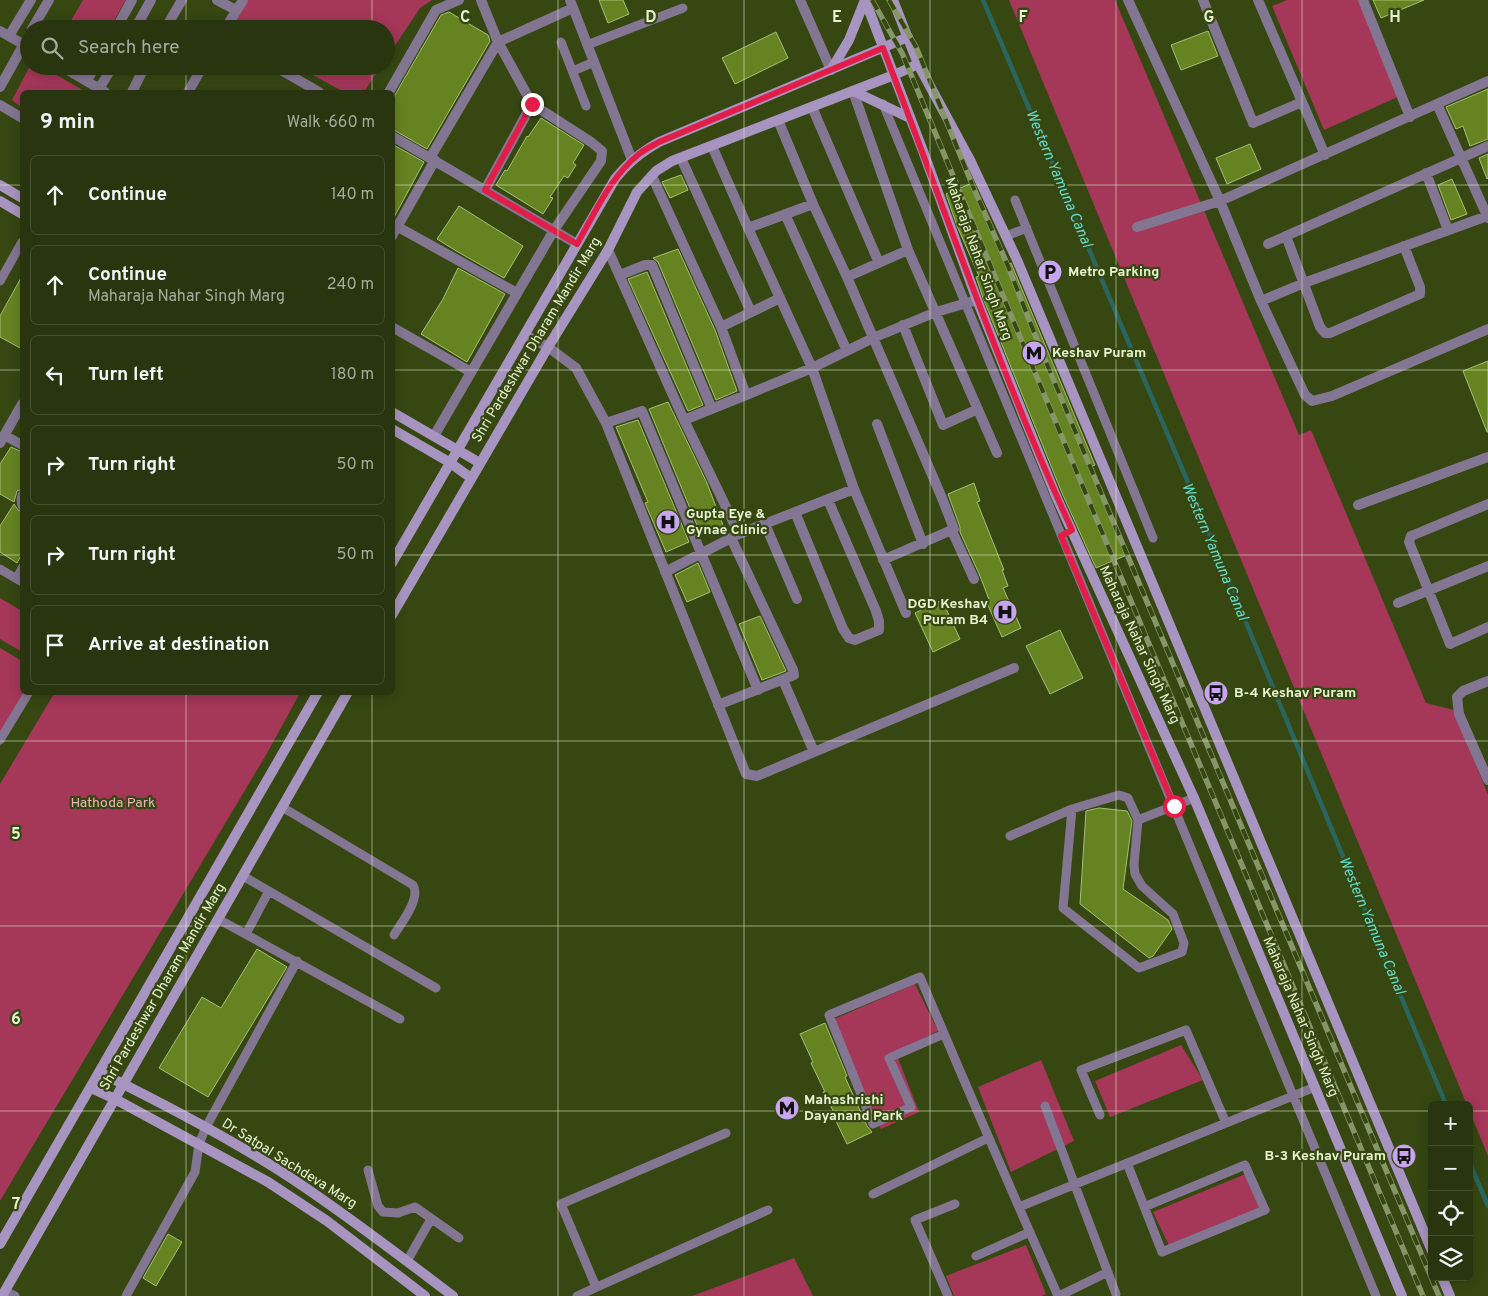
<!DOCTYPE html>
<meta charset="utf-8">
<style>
:root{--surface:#28350e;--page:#303d17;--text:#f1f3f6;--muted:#a5ab9e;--line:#44502e}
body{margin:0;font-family:Overpass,sans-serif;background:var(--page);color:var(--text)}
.controls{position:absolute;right:15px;bottom:15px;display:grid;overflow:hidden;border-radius:8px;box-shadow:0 2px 12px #0003}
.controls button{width:45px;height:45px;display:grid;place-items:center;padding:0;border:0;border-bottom:1px solid var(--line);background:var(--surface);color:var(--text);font:25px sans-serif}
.stop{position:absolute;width:15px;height:15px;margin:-11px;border:4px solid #e11d48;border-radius:50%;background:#fff}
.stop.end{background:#e11d48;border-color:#fff;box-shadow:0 1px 5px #0008}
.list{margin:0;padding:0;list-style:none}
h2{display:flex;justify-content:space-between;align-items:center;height:65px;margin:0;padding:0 20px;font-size:21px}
h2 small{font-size:16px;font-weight:400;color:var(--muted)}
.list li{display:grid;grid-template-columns:32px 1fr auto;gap:15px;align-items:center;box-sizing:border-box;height:80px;margin:0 10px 10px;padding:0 10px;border:1px solid var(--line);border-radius:8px}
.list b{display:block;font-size:19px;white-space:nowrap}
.list p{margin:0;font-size:16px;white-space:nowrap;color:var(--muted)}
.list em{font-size:16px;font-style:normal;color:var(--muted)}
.icon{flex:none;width:28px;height:28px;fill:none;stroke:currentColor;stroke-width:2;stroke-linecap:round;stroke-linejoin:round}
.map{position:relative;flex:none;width:1488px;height:1296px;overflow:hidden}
.search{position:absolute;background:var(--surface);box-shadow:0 2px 12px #0003;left:20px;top:20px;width:375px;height:55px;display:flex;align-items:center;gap:12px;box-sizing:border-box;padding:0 18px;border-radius:28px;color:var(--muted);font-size:19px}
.panel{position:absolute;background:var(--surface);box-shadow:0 2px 12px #0003;left:20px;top:90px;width:375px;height:605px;border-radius:8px}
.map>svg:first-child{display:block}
.green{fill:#a53759}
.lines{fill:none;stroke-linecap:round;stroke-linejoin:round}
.stream{stroke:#2a665f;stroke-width:4.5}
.building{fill:#668322;stroke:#a5bf78}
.lane{stroke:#837692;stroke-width:9}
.street{stroke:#837692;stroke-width:10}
.secondary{stroke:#a894c0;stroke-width:10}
.rail-casing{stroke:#869669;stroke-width:5.5}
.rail{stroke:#364712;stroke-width:4;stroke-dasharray:11;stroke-linecap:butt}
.route{stroke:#e11d48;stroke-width:6}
.grid{fill:none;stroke:#e5f3cf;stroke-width:1;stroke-opacity:0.55}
.labels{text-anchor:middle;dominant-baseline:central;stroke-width:4.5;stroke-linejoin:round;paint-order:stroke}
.street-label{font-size:14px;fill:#e5f3cf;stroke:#364712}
.poi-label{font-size:14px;font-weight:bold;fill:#e5f3cf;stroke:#364712;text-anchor:start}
.park-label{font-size:14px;fill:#f0b1be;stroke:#364712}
.water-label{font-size:15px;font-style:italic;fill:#62ddcf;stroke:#364712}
.grid-label{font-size:16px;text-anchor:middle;font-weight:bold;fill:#e5f3cf;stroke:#364712;stroke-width:4.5;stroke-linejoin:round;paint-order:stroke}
</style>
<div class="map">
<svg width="1488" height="1296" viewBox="0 0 1488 1296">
<rect width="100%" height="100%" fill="#364712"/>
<path class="green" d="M83,0H126L109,29H66Z
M248,0H432L420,8L386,59V29H229Z
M1009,0H1115L1299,435L1311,430L1426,703L1454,710L1488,795V1156L1469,1110V1105H1467Z
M1287,0H1360L1400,96L1324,130L1272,6Z
M30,66H41L86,92H22V108L12,100Z
M296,66H381L364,92H344Z
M0,598L22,611V652L0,639Z
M0,648L22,661V692L32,693L0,746Z
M55,692L300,693L266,755L0,1201V784Z
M915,984L938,1031L896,1053L919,1112L881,1129L832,1020Z
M1181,1045L1203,1080L1110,1117L1095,1081Z
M1041,1060L1074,1141L1011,1172L978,1087Z
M1248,1173L1271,1211L1172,1252L1153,1212Z
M1026,1245L1046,1294L1041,1296H954L946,1276Z
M794,1258L813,1296H692Z"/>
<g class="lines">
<path class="stream" d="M983,0L1187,480L1446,1105
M1469,1161L1488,1206"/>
</g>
<path class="building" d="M599,0H623L629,14L608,23Z
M1373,0H1424L1381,18Z
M449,12L488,35L490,41L427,149L392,129V100L441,15Z
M1208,31L1218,56L1181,70L1171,45Z
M776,32L788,58L735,84L722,58Z
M1488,89V139L1470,146L1463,126L1456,129L1446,107Z
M541,118L584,145L573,163L576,165L568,178L564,176L550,197L553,198L543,214L496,185L505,170L507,171L527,136L528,137Z
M392,144L424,162L392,221Z
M1250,144L1261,169L1227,184L1216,158Z
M1488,154V178L1487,179L1479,158Z
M681,175L688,190L670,198L662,182Z
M1452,179L1467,214L1451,220L1438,185Z
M972,183L1007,265L1011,263L1095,465L1090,467L1127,555L1096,568L1062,493L983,298L976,277L979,276L957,226L946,194Z
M459,206L523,246L504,278L458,252L437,239Z
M678,249L715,330L737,391L716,400L658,262L653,258Z
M458,268L505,294L467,362L421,334L443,299Z
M647,272L703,405L688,411L628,279Z
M22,276V349L0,337V316Z
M1488,361V432H1487L1463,371Z
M668,402L707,483L723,525L701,535L649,409Z
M638,420L689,542L666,552L645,503L648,502L616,427Z
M11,447L22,452V489L17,491L14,502L0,494V464Z
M974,483L980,501L977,502L1004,570H1002L1008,586L1003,588L1021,628L1002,637L987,603L990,602L980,576L960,532V527L948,494Z
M14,504L18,510L22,512V554L17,563L0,552V526Z
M698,563L710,592L687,602L675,575Z
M942,600L960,639L933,652L915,613Z
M760,616L786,671L762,680L739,624Z
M1060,630L1083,678L1050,694L1026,646Z
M1099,808L1127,811L1132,821L1123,889L1168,920L1172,929L1153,956L1149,958L1080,904L1086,811Z
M257,949L287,967L208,1097L159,1068L202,997L221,1008Z
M825,1023L847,1076L845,1077L867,1126L872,1132L847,1144L835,1119L837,1118L823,1092H825L811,1063L813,1062L800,1034Z
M168,1234L182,1242L156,1286L143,1278Z"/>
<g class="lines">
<path class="lane" d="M561,42L586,106
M587,45L683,8
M573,71L594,62
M883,104L1376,1296
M1015,200L1153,538
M1006,236L1027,228
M0,281L22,242
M22,495L21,500L22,506
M0,569L22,582
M17,578L22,568
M0,740L29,692
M282,807L413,885C421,898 402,922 394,935
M1138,820L1194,798
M1010,836L1072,809L1119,795L1128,798L1138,820L1134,865L1135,874L1142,886L1173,914L1184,943L1182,952L1139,968L1063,908L1072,809
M243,876L436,988
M218,919L400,1019
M246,934L269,891
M944,1034L889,1058L911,1107L873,1124L829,1015L920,977C965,1083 1011,1190 1058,1296
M1045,1106L1116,1294
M1100,1115L1081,1070L1186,1030L1226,1123
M1127,1163L1162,1252L1265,1210L1245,1165L1144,1207
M368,1170L378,1206L383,1212L398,1213L415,1207L459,1238
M873,1194L988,1138
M1019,1207L1315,1087
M976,1256L1030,1232
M407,1261L431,1219
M596,1287L561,1204L726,1133
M5,1291L15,1296
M126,1296L195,1172L199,1144L206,1127L297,961
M577,1296L768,1210
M948,1296L915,1220L955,1204
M1059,1296L1108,1272"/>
<path class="street" d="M217,0L236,10
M570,0L632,160
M800,0L831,70
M1128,0L1220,201L1261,301L1305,395L1312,401L1332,396L1488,329
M1203,0L1253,123L1302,102
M1258,0L1325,155
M1363,0L1410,117
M32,29L49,0
M116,29L132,0
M135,29L151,0
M165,29L182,0
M225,29L243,0
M0,31L28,47
M9,36L31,0
M61,66L105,92
M274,66L319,92
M87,81L95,66
M0,87L29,35
M853,91L908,250L997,453
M97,92L113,66
M132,92L145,66
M188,92L203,66
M389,92L436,10L459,0
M1437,104L1488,218
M0,105L22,118
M812,107L879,263
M392,136L577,244
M712,146L748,228L813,204L778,120
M430,158L498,42L573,8
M681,158L751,312
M1426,173L1448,230
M652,176L721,327L746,395L812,368L873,338L936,312L977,300
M485,190L532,104
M813,204L847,277
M785,214L847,351
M398,227L517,293
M1137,227L1220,201L1488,81
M392,236L435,160
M1286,236L1320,327L1325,333H1330L1420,294V287L1404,246
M1268,244L1488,146
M608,250L684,420
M620,275L645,265H652L712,409
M1261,301L1304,283L1487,216
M903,325L943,425L978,409
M392,327L471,372
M721,327L780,298
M525,335L548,347L576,368L606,423L746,774L757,776L1014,668
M746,395L684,420L739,534L854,489L812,368L748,228
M606,423L642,411L758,690
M877,424L923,544
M4,435L22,445
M434,436L554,230L601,161L602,151L591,142L532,104L498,42L481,0
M0,443L22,404
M854,489L906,613
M1488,504L1416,534L1411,536L1409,542L1450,644L1488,627
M1358,505L1488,457
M795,512L843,629L849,638L855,640L879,630V621L876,611L828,500
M765,524L797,599
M952,531L974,579
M883,560L954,529L942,498L847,277L908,250
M665,572L735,536
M1398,603L1488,566
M783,680L814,752
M1488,681L1463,691L1457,697L1459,714L1488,780
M718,705L794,675L793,670L731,538"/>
<path class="secondary" d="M865,0L923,151L977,300L1056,496L1194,798L1402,1296
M893,0L918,64L971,162L1017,260L1432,1251
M831,70L849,40L865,0
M853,91L910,118
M0,185L22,198
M0,201L22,214
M392,412L480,463
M392,429L449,462L471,478
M392,563L615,179C629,162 640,153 659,142L908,37
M392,615L548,347L608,250L637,192L656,171L672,161L894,75L918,64
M99,1072C164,1104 230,1138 291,1178C347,1215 400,1256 453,1296
M91,1088L115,1099L268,1182L327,1221L425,1296
M0,1244L318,692
M1442,1277L1450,1296
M2,1296L348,692"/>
<defs>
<path id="rail" d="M872,0L902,53L1028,356L1423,1296
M889,0L916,47L972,184L1008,266L1041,350L1439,1296"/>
</defs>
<use href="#rail" class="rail-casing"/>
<use href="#rail" class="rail"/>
</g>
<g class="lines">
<path class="route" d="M532,104L485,190L577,244C595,213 610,177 639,154C645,149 652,146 659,142L883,48C945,209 1000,373 1072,530L1061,536L1174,806"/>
</g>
<path class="grid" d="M186,0V29M372,0V29M558,0V1296M744,0V1296M930,0V1296M1116,0V1296M1302,0V1296M186,66V92M372,66V92M0,185H22M392,185H1488M0,370H22M392,370H1488M0,555H22M392,555H1488M186,692V1296M372,692V1296M0,741H1488M0,926H1488M0,1111H1432M1469,1111H1488"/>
<defs>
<symbol id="parking-disc" viewBox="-11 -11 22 22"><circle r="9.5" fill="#c7a6ef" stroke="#364712"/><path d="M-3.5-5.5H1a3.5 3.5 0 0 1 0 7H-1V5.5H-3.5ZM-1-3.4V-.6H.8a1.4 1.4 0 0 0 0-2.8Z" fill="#111"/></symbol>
<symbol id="metro-disc" viewBox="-11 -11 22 22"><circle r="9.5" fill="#c7a6ef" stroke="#364712"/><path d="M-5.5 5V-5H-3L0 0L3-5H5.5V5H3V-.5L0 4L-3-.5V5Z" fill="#111"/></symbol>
<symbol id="hospital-disc" viewBox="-11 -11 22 22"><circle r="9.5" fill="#c7a6ef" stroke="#364712"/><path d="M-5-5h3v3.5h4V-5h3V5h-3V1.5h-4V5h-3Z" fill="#111"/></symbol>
<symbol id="bus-disc" viewBox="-11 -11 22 22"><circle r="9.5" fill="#c7a6ef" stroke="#364712"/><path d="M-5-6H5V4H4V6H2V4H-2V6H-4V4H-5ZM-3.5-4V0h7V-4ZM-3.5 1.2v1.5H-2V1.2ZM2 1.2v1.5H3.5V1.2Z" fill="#111"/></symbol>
</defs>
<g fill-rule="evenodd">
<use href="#parking-disc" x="1036" y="258" width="28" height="28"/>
<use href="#metro-disc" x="1020" y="339" width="28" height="28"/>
<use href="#hospital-disc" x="654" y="508" width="28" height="28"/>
<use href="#hospital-disc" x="991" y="598" width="28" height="28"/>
<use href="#bus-disc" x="1202" y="679" width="28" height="28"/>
<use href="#metro-disc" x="773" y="1094" width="28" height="28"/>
<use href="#bus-disc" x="1390" y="1142" width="28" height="28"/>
</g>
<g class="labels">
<g class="street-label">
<text transform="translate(978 259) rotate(70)">Maharaja Nahar Singh Marg</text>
<text transform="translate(537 340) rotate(-59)">Shri Pardeshwar Dharam Mandir Marg</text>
<text transform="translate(1139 645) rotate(65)">Maharaja Nahar Singh Marg</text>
<text transform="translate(163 987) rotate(-60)">Shri Pardeshwar Dharam Mandir Marg</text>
<text transform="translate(1300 1017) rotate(67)">Maharaja Nahar Singh Marg</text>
<text transform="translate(289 1164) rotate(32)">Dr Satpal Sachdeva Marg</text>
</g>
<g class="poi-label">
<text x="1068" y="272">Metro Parking</text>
<text x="1052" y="353">Keshav Puram</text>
<text x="686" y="514">Gupta Eye &amp;<tspan x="686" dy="16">Gynae Clinic</tspan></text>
<text x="988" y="604" text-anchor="end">DGD Keshav<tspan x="988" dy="16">Puram B4</tspan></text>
<text x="1234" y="693">B-4 Keshav Puram</text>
<text x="804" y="1100">Mahashrishi<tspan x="804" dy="16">Dayanand Park</tspan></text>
<text x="1386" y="1156" text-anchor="end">B-3 Keshav Puram</text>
</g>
<g class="park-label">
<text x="113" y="803">Hathoda Park</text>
</g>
<g class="water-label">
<text transform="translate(1058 179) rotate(67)">Western Yamuna Canal</text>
<text transform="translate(1214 552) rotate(67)">Western Yamuna Canal</text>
<text transform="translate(1371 926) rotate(67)">Western Yamuna Canal</text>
</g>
</g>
<g class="grid-label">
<text x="465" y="22">C</text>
<text x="651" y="22">D</text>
<text x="837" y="22">E</text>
<text x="1023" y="22">F</text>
<text x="1209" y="22">G</text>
<text x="1395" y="22">H</text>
<text x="16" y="839">5</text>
<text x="16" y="1024">6</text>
<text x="16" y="1209">7</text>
</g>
</svg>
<div class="controls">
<button>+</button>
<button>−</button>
<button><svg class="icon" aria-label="locate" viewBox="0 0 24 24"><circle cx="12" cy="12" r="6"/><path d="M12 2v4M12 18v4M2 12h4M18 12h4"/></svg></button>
<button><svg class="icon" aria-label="layers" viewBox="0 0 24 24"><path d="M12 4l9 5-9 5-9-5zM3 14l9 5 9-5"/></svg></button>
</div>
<div class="stop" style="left:1174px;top:806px"></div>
<div class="stop end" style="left:532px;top:104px"></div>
<div class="search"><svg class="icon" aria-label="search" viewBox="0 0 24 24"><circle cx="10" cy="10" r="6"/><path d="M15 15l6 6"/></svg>Search here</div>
<section class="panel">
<h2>9 min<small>Walk · 660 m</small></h2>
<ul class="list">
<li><svg class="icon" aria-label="ahead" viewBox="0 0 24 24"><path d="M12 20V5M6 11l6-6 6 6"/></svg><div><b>Continue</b></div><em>140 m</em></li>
<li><svg class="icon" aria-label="ahead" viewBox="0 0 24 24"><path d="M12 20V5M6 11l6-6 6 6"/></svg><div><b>Continue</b><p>Maharaja Nahar Singh Marg</p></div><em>240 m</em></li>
<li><svg class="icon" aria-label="left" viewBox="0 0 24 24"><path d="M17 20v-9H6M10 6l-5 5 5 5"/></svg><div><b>Turn left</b></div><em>180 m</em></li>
<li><svg class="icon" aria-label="right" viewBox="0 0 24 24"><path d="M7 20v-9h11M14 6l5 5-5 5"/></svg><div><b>Turn right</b></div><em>50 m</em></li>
<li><svg class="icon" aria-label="right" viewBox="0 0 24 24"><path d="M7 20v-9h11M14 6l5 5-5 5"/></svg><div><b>Turn right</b></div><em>50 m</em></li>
<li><svg class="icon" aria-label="arrive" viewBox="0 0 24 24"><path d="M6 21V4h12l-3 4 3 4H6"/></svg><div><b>Arrive at destination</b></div></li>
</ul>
</section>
</div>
